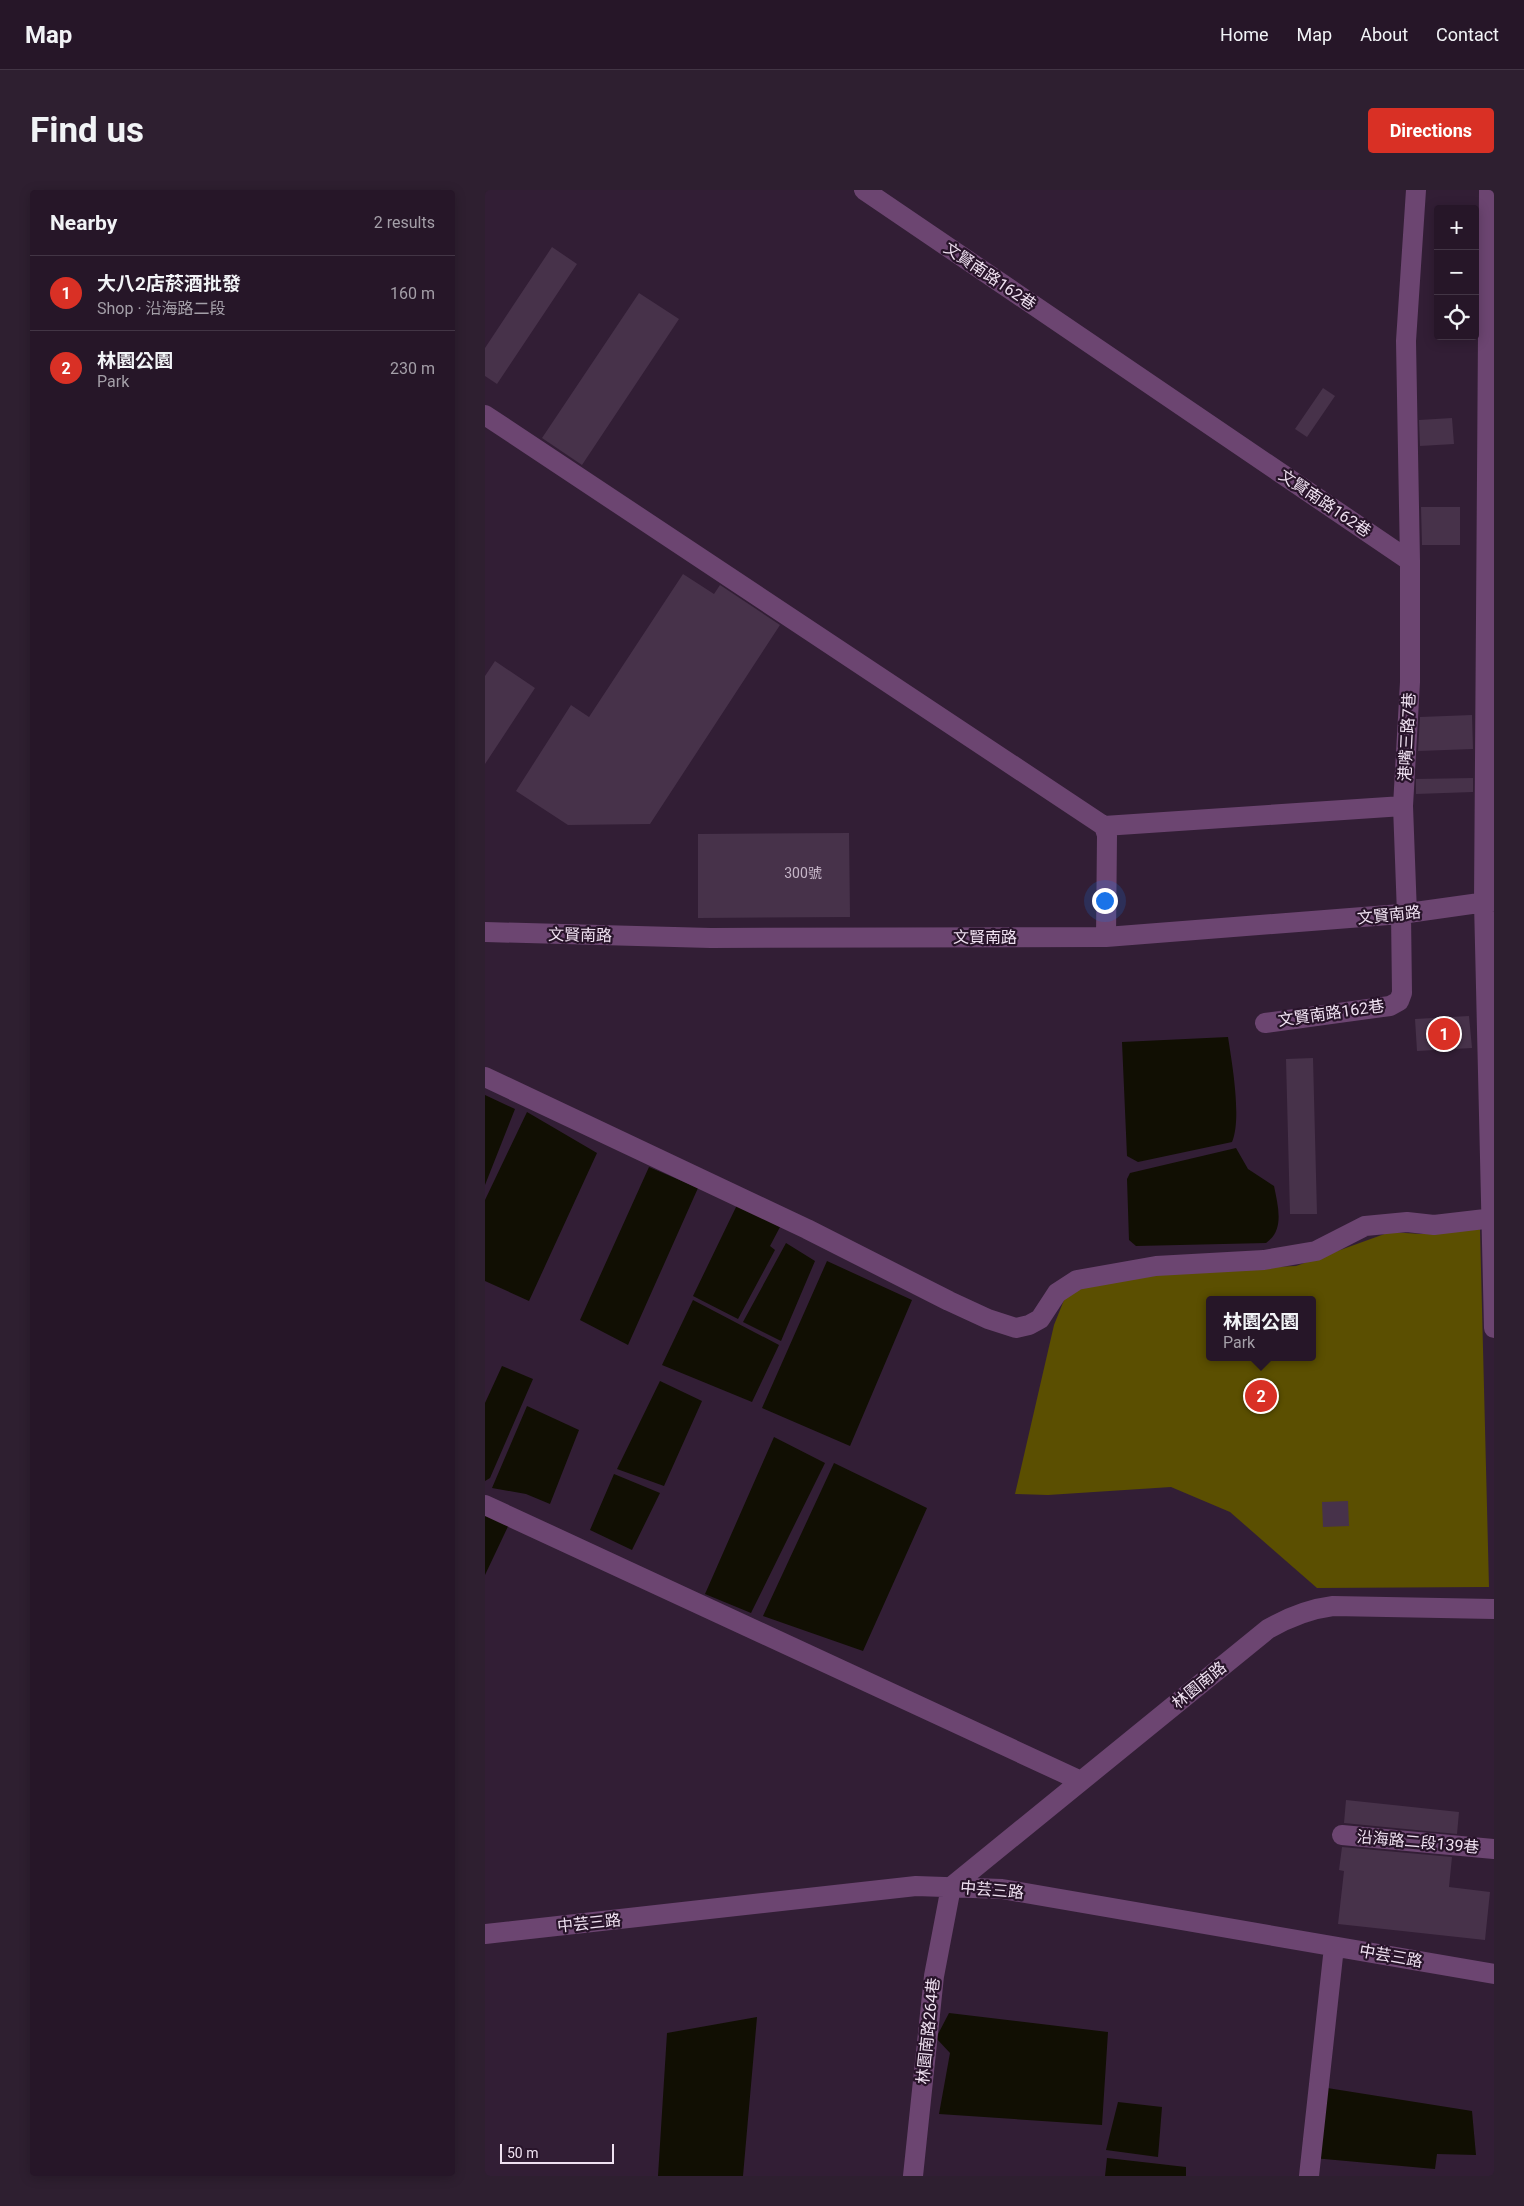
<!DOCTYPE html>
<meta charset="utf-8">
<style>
:root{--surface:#261628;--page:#2e1f30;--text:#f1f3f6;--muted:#a49fa8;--line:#423545;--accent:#d93025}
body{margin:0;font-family:Roboto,"Noto Sans TC",sans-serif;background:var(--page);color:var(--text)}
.controls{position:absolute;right:15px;top:15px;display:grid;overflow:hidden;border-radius:5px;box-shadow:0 2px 12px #0003}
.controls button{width:45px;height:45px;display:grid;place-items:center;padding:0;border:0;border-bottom:1px solid var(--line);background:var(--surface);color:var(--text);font:25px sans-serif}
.scale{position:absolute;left:15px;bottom:12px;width:114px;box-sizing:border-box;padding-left:5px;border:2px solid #efe1f1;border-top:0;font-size:14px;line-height:18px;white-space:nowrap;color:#efe1f1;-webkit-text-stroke:4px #28142a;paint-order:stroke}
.you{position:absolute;left:619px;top:710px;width:18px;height:18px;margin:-12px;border:4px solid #fff;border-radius:50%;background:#1a73e8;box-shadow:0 0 0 8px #1a73e833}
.badge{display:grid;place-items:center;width:32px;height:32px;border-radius:50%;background:var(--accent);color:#fff;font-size:16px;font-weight:700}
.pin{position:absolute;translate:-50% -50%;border:2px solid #fff;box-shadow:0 1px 5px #0006}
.popup{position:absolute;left:721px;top:1106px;width:110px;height:65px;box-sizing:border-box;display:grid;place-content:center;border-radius:5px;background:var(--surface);filter:drop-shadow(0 1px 4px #0005);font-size:16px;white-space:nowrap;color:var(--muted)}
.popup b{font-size:19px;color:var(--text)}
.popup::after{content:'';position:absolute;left:50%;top:100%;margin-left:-10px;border:10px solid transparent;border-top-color:var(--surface)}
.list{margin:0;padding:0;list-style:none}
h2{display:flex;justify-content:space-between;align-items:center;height:65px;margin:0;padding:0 20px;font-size:21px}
h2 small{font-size:16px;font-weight:400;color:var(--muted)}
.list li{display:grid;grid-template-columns:32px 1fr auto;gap:15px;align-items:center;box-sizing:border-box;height:75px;padding:0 20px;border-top:1px solid var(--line)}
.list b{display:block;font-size:19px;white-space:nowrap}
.list p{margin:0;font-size:16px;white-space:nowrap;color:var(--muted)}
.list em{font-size:16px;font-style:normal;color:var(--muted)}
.icon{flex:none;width:28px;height:28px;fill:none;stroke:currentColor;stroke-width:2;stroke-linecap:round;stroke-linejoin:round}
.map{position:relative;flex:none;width:1009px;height:1986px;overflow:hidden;border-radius:5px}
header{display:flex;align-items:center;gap:30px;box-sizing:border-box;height:70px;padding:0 25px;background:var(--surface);border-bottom:1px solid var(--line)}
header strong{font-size:24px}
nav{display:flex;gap:28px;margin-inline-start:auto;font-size:18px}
.intro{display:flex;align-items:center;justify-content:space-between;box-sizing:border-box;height:120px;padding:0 30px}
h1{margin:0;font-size:35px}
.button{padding:12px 22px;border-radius:5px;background:var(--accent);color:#fff;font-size:18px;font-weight:700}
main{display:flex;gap:30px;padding:0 30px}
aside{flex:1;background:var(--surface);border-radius:5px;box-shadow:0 2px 12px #0003}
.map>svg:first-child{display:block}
.green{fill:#5b4f01;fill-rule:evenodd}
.water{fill:#110f03}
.building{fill:#47324a}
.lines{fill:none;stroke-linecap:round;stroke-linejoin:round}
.minor{stroke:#6c4571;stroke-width:20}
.labels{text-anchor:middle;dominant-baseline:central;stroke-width:4.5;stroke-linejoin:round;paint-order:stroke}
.number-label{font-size:14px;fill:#c5b5c7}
.street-label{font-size:16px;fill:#efe1f1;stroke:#28142a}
</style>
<header>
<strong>Map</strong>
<nav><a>Home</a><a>Map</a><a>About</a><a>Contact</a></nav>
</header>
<div class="intro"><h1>Find us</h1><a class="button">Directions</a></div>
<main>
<aside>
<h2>Nearby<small>2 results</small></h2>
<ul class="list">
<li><span class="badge">1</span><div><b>大八2店菸酒批發</b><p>Shop · 沿海路二段</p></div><em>160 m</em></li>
<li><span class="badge">2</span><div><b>林園公園</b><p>Park</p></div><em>230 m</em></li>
</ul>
</aside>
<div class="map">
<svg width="1009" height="1986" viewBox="0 0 1009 1986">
<rect width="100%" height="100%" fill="#321e35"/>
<path class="green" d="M995,1039L1004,1397L832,1398L745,1322L686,1297L563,1305L530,1304L569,1135L583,1100L692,1082L811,1076L905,1042L936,1044ZM725,1110H827V1167H725Z"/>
<path class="water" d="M743,847C747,873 757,929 747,952L653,972L642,966L637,852Z
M0,905L30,919L0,995Z
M42,922L112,963L44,1111L0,1091V1010Z
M751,958L763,979L789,996C793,1016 800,1040 781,1053L651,1056L644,1050L642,989L645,983Z
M164,977L213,998L143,1155L95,1130Z
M252,1015L295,1037L285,1056L290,1060L253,1129L208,1106Z
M301,1053L330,1071L296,1151L258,1132Z
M342,1071L427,1110L365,1256L277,1218Z
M208,1110L294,1155L267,1212L177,1175Z
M17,1176L48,1189L5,1288L0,1291V1213Z
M175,1191L217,1211L179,1296L132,1279Z
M42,1216L94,1240L65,1314L41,1304L7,1298Z
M289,1247L340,1273L266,1423L220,1404Z
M349,1273L442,1318L378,1461L278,1426Z
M129,1284L175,1303L147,1360L105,1340Z
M0,1320L27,1328L0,1385Z
M464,1823L623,1842L617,1935L454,1924L465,1863L451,1848Z
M272,1827L258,1986H173L182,1843Z
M836,1897L987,1921L991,1965L952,1964L950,1979L828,1968Z
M633,1912L677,1917L673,1967L621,1960Z
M622,1968L701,1977V1986H620Z"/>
<path class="building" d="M67,57L92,74L12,194L0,186V158Z
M154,103L194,129L97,275L57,248Z
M838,198L850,206L822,247L810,239Z
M967,228L969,254L935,256L934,230Z
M936,317H975V355H937Z
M198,384L229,404L235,395L295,435L165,634L83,635L31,601L86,515L104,527Z
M10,471L50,498L0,574V486Z
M987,525L988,559L933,561L935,527Z
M988,588V602L931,604V589Z
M364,643L365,727L213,728V644Z
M984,826L987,858L932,861L930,829Z
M828,868L832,1024H805L801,869Z
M863,1311L864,1336L838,1337L837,1312Z
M861,1610L974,1622L972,1644L859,1633Z
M857,1657L967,1667L964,1697L1005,1702L1000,1750L853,1734L859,1681L854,1680Z"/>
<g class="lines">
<path class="minor" d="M379,0L925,371
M1004,0L999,712L1009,1138
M0,225L619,636L622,645L621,747
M619,636L918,616
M922,724L918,616L925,492V371L921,151L931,0
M0,742L226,748L621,747L916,724L1009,711
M780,833L905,816L914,811L917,803L916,724
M0,887L322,1039L464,1111L503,1129L531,1138L544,1135L555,1129L572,1103L592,1090L671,1076L779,1070L831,1061L880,1036L922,1032L949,1035L1009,1028
M0,1315L596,1591
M857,1645L1009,1659
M0,1744L431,1696L517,1699L1009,1784
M428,1986L449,1786L466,1697L783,1439C804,1427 824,1419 848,1416L1009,1419
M824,1986L849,1757"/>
</g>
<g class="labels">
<g class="number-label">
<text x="318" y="683">300號</text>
</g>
<g class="street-label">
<text transform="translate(505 86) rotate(34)">文賢南路162巷</text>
<text transform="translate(840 313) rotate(34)">文賢南路162巷</text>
<text transform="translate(922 547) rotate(-87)">港嘴三路7巷</text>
<text transform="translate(904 725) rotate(-6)">文賢南路</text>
<text transform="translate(95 745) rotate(1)">文賢南路</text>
<text x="500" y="747">文賢南路</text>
<text transform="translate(846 823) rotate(-8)">文賢南路162巷</text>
<text transform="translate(714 1495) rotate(-39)">林園南路</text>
<text transform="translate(933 1652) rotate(5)">沿海路二段139巷</text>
<text transform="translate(507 1700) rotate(5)">中芸三路</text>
<text transform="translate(104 1733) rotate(-6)">中芸三路</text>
<text transform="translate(906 1766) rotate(10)">中芸三路</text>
<text transform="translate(443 1841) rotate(-84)">林園南路264巷</text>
</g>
</g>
</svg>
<div class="controls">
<button>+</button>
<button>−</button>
<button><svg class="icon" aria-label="locate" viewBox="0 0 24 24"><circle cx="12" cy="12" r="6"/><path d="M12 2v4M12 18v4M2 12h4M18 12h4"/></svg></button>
</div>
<div class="scale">50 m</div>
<div class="you"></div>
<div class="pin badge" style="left:959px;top:844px">1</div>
<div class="pin badge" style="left:776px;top:1206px">2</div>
<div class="popup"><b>林園公園</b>Park</div>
</div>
</main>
